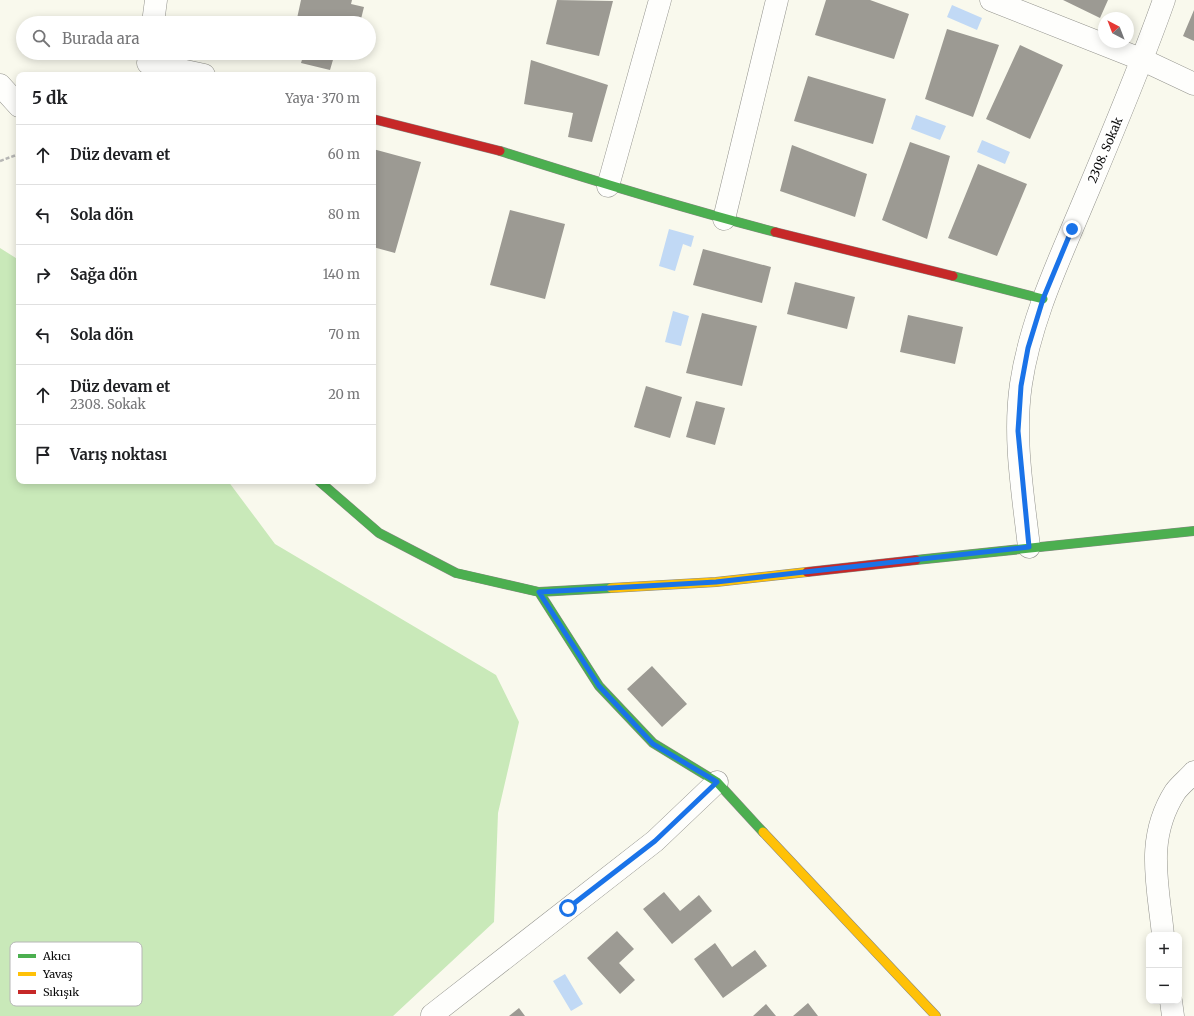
<!DOCTYPE html>
<html lang="tr">
<meta charset="utf-8">
<style>
:root{--surface:#fff;--page:#f2f2f2;--text:#202124;--muted:#757577;--line:#e0e0e0}
body{margin:0;font-family:Merriweather,serif;background:var(--page);color:var(--text)}
.controls{position:absolute;right:12px;bottom:12px;display:grid;overflow:hidden;border-radius:8px;box-shadow:0 2px 10px #0003}
.controls button{width:36px;height:36px;display:grid;place-items:center;padding:0;border:0;border-bottom:1px solid var(--line);background:var(--surface);color:var(--text);font:20px sans-serif}
.compass{position:absolute;left:1098px;top:12px;width:36px;height:36px;border-radius:50%;background:var(--surface);box-shadow:0 2px 10px #0003;rotate:318deg}
.stop{position:absolute;width:12px;height:12px;margin:-9px;border:3px solid #1a73e8;border-radius:50%;background:#fff}
.stop.end{background:#1a73e8;border-color:#fff;box-shadow:0 1px 4px #0008}
.list{margin:0;padding:0;list-style:none}
h2{display:flex;justify-content:space-between;align-items:center;height:52px;margin:0;padding:0 16px;font-size:17px}
h2 small{font-size:13px;font-weight:400;color:var(--muted)}
.list li{display:grid;grid-template-columns:26px 1fr auto;gap:12px;align-items:center;box-sizing:border-box;height:60px;padding:0 16px;border-top:1px solid var(--line)}
.list b{display:block;font-size:15px;white-space:nowrap}
.list p{margin:0;font-size:13px;white-space:nowrap;color:var(--muted)}
.list em{font-size:13px;font-style:normal;color:var(--muted)}
.icon{flex:none;width:22px;height:22px;fill:none;stroke:currentColor;stroke-width:2;stroke-linecap:round;stroke-linejoin:round}
.map{position:relative;flex:none;width:1194px;height:1016px;overflow:hidden}
.search{position:absolute;background:var(--surface);box-shadow:0 2px 10px #0003;left:16px;top:16px;width:360px;height:44px;display:flex;align-items:center;gap:10px;box-sizing:border-box;padding:0 14px;border-radius:22px;color:var(--muted);font-size:15px}
.panel{position:absolute;background:var(--surface);box-shadow:0 2px 10px #0003;left:16px;top:72px;width:360px;height:412px;border-radius:8px}
.map>svg:first-child{display:block}
.forest{fill:#c9e9b9}
.water{fill:#c1d9f5}
.building{fill:#9c9a93}
.lines{fill:none;stroke-linecap:round;stroke-linejoin:round}
.street-casing{stroke:#92928c;stroke-width:23}
.fast-casing{stroke:#888883;stroke-width:10}
.slow-casing{stroke:#888883;stroke-width:10}
.jam-casing{stroke:#888883;stroke-width:10}
.path{stroke:#b7b7b5;stroke-width:2.5;stroke-dasharray:4 2;stroke-linecap:butt}
.street{stroke:#fefefc;stroke-width:22}
.fast{stroke:#4caf50;stroke-width:9}
.slow{stroke:#ffc107;stroke-width:9}
.jam{stroke:#c62828;stroke-width:9}
.route{stroke:#1a73e8;stroke-width:5}
.labels{text-anchor:middle;dominant-baseline:central;stroke-width:4;stroke-linejoin:round;paint-order:stroke}
.street-label{font-size:12px;fill:#0a0a0a;stroke:#fff}
.key{fill:#fff;stroke:#b6b6b6;stroke-width:1}
.key-label{font-size:11px;fill:#0a0a0a}
</style>
<div class="map">
<svg width="1194" height="1016" viewBox="0 0 1194 1016">
<rect width="100%" height="100%" fill="#f9f9ed"/>
<path class="forest" d="M0,248L19,260V481H228L275,544L496,675L519,722L498,813L494,922L393,1016H0Z"/>
<path class="water" d="M952,5L982,18L977,30L947,17Z
M916,115L946,126L940,140L911,129Z
M982,140L1010,152L1005,164L977,152Z
M669,229L694,236L691,247L683,244L675,271L659,266Z
M673,311L689,316L681,346L665,342Z
M565,974L583,1004L571,1011L553,981Z"/>
<path class="building" d="M301,0H352L351,4L364,7L360,23H296Z
M557,0L613,1L599,56L546,44Z
M826,0H870L909,14L894,59L815,35Z
M1063,0H1108L1100,18Z
M1194,10V41L1183,36Z
M947,29L999,45L973,117L925,99Z
M1020,45L1063,65L1030,139L986,119Z
M304,53H335L330,70L301,63Z
M531,60L608,85L592,142L568,137L573,113L524,104Z
M808,76L886,99L873,144L794,121Z
M910,142L950,156L927,239L882,220Z
M792,145L867,174L855,217L780,191Z
M373,149L421,162L395,253L373,247Z
M978,164L1027,184L997,256L948,238Z
M510,210L565,224L545,299L490,285Z
M703,249L771,267L762,303L693,285Z
M795,282L855,297L847,329L787,314Z
M702,313L757,326L742,386L686,373Z
M908,315L963,327L955,364L900,352Z
M646,386L682,397L670,438L634,427Z
M696,401L725,408L715,445L686,437Z
M652,666L687,704L662,727L627,689Z
M664,892L680,911L699,895L712,911L672,944L643,909Z
M617,931L634,949L619,963L635,980L620,994L587,958Z
M715,943L732,967L755,950L767,966L723,998L694,959Z
M808,1003L818,1016H793Z
M766,1004L776,1016H753Z
M519,1008L525,1016H509Z"/>
<g class="lines">
<defs>
<path id="street" d="M991,0L1143,60L1194,84
M153,23L156,0
M148,63L204,75
M0,85L19,106
M608,186L660,0
M724,219L777,0
M1029,547C1023,494 1013,438 1021,384C1030,323 1056,267 1080,210C1109,141 1139,71 1164,0
M1163,935C1158,884 1145,839 1175,792C1180,785 1188,779 1194,772
M1171,1001L1173,1016
M433,1016L432,1015L655,841L717,782"/>
<path id="fast" d="M500,151C591,180 682,208 775,232
M953,276L1043,299
M319,481L379,533L456,573L539,592L611,588
M916,560L1194,531
M539,592L599,686L653,743L717,782L763,832"/>
<path id="slow" d="M611,588L716,582L807,572
M763,832L936,1016"/>
<path id="jam" d="M373,119L500,151
M775,232L953,276
M807,572L916,560"/>
</defs>
<use href="#street" class="street-casing"/>
<use href="#fast" class="fast-casing"/>
<use href="#slow" class="slow-casing"/>
<use href="#jam" class="jam-casing"/>
<path class="path" d="M0,161L19,154"/>
<use href="#street" class="street"/>
<use href="#fast" class="fast"/>
<use href="#slow" class="slow"/>
<use href="#jam" class="jam"/>
</g>
<g class="lines">
<path class="route" d="M568,908L655,841L717,782L653,744L599,686L539,592L716,582L1029,547L1018,431L1021,386L1028,348L1043,299L1072,229"/>
</g>
<g class="labels">
<g class="street-label">
<text transform="translate(1105 150) rotate(-67)">2308. Sokak</text>
</g>
</g>
<rect x="10" y="942" width="132" height="64" rx="6" class="key"/>
<rect x="18" y="954" width="18" height="4" fill="#4caf50"/>
<rect x="18" y="972" width="18" height="4" fill="#ffc107"/>
<rect x="18" y="990" width="18" height="4" fill="#c62828"/>
<g class="key-label">
<text x="43" y="960">Akıcı</text>
<text x="43" y="978">Yavaş</text>
<text x="43" y="996">Sıkışık</text>
</g>
</svg>
<div class="controls">
<button>+</button>
<button>−</button>
</div>
<svg class="compass" viewBox="-18 -18 36 36"><path d="M0-13l5 13h-10z" fill="#e53935"/><path d="M0 13l5-13h-10z" fill="#757577"/></svg>
<div class="stop" style="left:568px;top:908px"></div>
<div class="stop end" style="left:1072px;top:229px"></div>
<div class="search"><svg class="icon" aria-label="search" viewBox="0 0 24 24"><circle cx="10" cy="10" r="6"/><path d="M15 15l6 6"/></svg>Burada ara</div>
<section class="panel">
<h2>5 dk<small>Yaya · 370 m</small></h2>
<ul class="list">
<li><svg class="icon" aria-label="ahead" viewBox="0 0 24 24"><path d="M12 20V5M6 11l6-6 6 6"/></svg><div><b>Düz devam et</b></div><em>60 m</em></li>
<li><svg class="icon" aria-label="left" viewBox="0 0 24 24"><path d="M17 20v-9H6M10 6l-5 5 5 5"/></svg><div><b>Sola dön</b></div><em>80 m</em></li>
<li><svg class="icon" aria-label="right" viewBox="0 0 24 24"><path d="M7 20v-9h11M14 6l5 5-5 5"/></svg><div><b>Sağa dön</b></div><em>140 m</em></li>
<li><svg class="icon" aria-label="left" viewBox="0 0 24 24"><path d="M17 20v-9H6M10 6l-5 5 5 5"/></svg><div><b>Sola dön</b></div><em>70 m</em></li>
<li><svg class="icon" aria-label="ahead" viewBox="0 0 24 24"><path d="M12 20V5M6 11l6-6 6 6"/></svg><div><b>Düz devam et</b><p>2308. Sokak</p></div><em>20 m</em></li>
<li><svg class="icon" aria-label="arrive" viewBox="0 0 24 24"><path d="M6 21V4h12l-3 4 3 4H6"/></svg><div><b>Varış noktası</b></div></li>
</ul>
</section>
</div>
